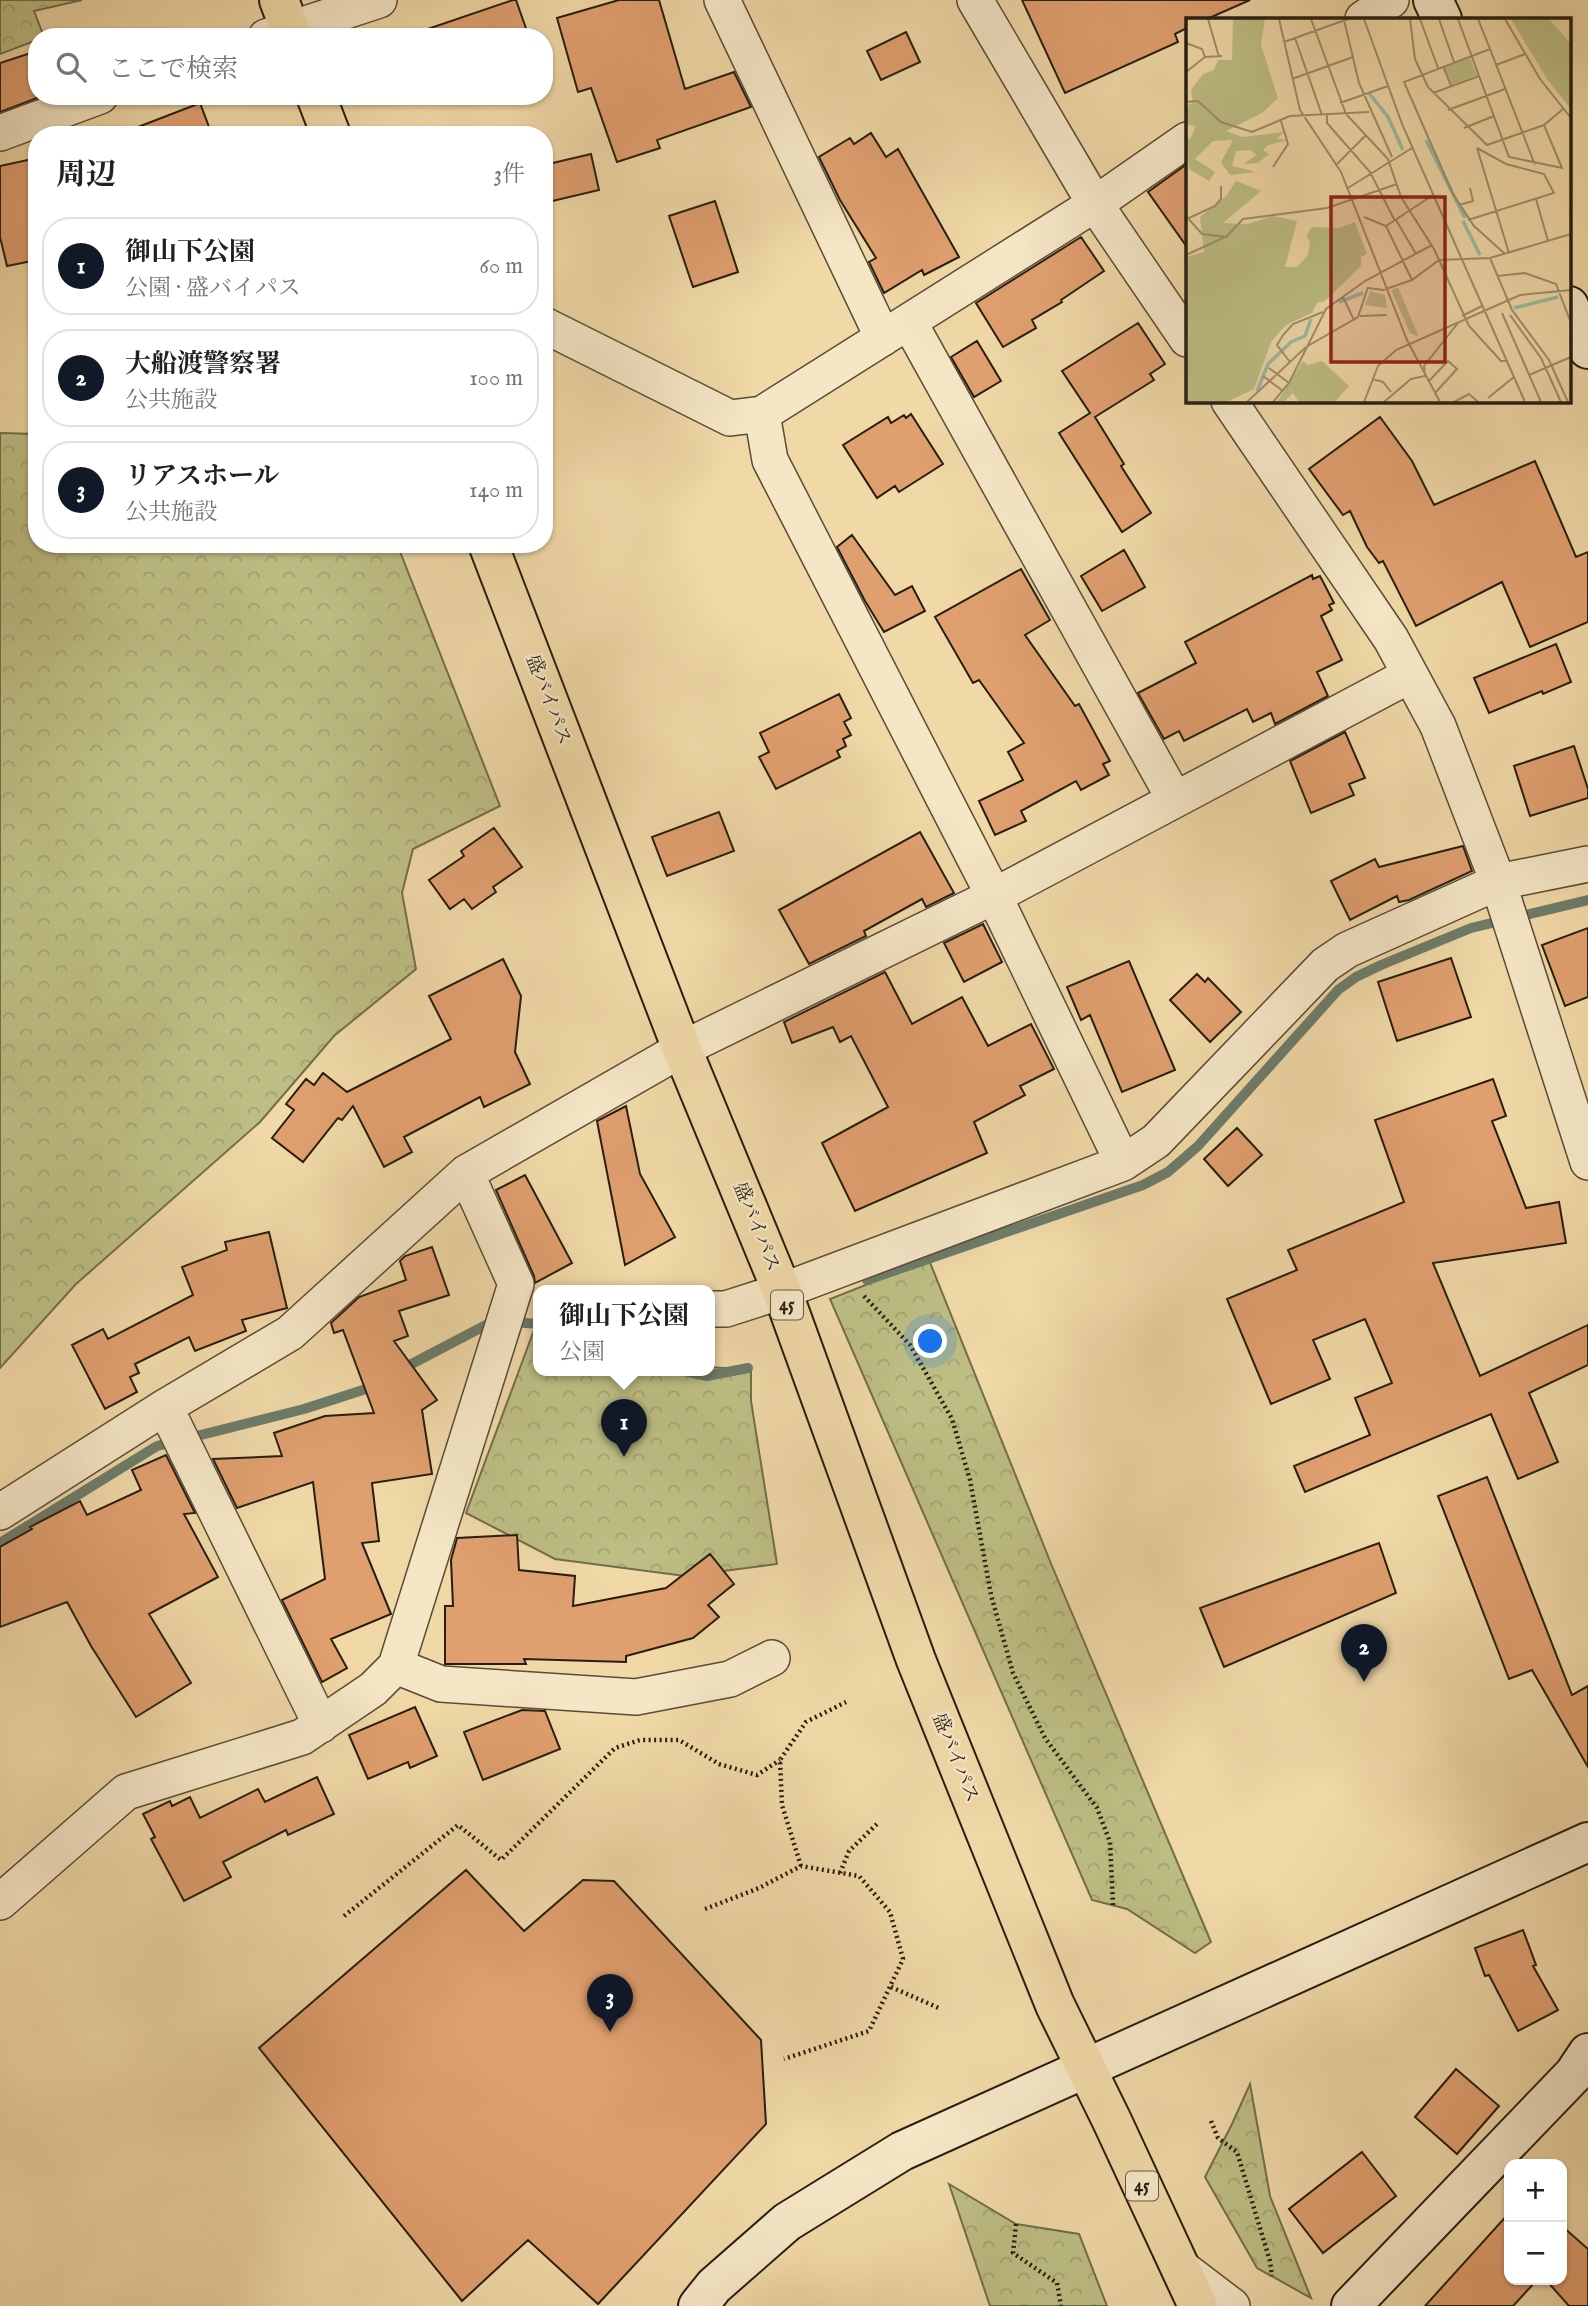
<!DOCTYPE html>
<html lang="ja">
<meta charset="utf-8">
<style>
:root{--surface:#fff;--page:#f6f6f6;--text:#202124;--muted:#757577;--line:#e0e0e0;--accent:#111827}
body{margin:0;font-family:"IM FELL English","Noto Serif JP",serif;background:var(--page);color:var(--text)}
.controls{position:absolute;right:21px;bottom:21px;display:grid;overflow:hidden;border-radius:14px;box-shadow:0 2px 5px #0004}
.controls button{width:63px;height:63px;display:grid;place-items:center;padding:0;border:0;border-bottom:2px solid var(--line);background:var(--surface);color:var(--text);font:35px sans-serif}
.you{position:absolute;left:931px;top:1342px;width:24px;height:24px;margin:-18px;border:5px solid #fff;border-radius:50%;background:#1a73e8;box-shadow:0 0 0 10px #1a73e833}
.badge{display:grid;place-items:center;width:46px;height:46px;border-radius:50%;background:var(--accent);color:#fff;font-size:23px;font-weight:700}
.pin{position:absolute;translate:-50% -58px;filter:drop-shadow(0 2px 4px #0008)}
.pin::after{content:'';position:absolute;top:37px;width:24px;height:21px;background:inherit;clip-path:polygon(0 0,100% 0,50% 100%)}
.popup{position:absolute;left:533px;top:1285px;width:182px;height:91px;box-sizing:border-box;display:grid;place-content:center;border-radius:14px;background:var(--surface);filter:drop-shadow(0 2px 5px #0005);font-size:23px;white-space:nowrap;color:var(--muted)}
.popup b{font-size:26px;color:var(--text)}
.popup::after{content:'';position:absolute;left:50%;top:100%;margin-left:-14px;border:14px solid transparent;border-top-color:var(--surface)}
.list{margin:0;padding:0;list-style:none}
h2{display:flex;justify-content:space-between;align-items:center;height:91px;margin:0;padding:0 28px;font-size:30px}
h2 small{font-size:23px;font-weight:400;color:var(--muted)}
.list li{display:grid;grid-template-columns:46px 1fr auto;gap:21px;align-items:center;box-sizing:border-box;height:98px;margin:0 14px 14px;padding:0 14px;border:2px solid var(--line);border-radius:28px}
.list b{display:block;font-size:26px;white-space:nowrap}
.list p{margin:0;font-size:23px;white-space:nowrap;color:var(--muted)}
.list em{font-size:23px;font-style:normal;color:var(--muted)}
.icon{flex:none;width:38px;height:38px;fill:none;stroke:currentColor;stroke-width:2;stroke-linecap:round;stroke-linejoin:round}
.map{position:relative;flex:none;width:1588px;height:2306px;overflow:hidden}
.search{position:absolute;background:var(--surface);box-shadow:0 2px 5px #0004;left:28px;top:28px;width:525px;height:77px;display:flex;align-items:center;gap:18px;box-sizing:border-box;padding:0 24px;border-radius:28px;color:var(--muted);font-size:26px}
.panel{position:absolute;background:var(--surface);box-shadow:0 2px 5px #0004;left:28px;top:126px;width:525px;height:427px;border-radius:28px}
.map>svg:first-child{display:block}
.forest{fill:url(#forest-crowns);stroke:#726e4a;stroke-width:2}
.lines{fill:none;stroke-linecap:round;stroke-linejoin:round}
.stream{stroke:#6d7c69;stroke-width:10}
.building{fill:#e09f6f;stroke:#271e11;stroke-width:2}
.street-casing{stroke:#594c36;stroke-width:38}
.secondary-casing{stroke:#271e11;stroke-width:42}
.highway-casing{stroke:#271e11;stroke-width:42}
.path{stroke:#271e11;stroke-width:4.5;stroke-dasharray:2 3.5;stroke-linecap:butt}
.street{stroke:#f5e6c6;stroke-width:35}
.secondary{stroke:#f5e6c6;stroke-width:38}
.highway{stroke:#f0d8a7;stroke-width:38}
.labels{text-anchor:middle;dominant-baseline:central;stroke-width:5;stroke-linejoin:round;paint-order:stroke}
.shield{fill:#f5e6c6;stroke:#655a47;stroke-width:2}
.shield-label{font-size:18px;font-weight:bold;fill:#271e11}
.street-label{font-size:19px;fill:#271e11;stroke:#f5e6c6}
.inset-river{fill:none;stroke:#9bbaa4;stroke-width:3.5}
.inset-road{fill:none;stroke:#a08e6b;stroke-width:2}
.view{fill:#8f2418;fill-opacity:0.15;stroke:#8f2418;stroke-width:3.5}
.inset-edge{fill:none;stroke:#271e11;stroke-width:3.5}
</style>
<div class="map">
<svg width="1588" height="2306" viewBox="0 0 1588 2306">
<defs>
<pattern id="forest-crowns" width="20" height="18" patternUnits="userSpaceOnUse" patternTransform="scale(1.75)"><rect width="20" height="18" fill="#bdbe84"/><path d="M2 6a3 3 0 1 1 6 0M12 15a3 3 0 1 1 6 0" fill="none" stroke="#a2a371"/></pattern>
</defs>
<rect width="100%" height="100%" fill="#f0d8a7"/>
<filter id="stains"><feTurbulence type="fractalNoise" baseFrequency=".00286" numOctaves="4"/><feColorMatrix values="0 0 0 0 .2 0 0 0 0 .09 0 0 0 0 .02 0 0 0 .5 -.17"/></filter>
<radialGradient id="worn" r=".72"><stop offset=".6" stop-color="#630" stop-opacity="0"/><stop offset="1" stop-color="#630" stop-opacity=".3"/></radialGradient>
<path class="forest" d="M0,0H82L34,11L44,37H37V40L0,54Z
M0,433L37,434V544H397L500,806L413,849L402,893L416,969L334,1036L260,1122L76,1284L0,1368Z
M929,1260L1052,1566L1211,1942L1195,1953L1127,1909L1092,1900L830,1299Z
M537,1322L538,1371H710V1367L751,1370V1401L777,1564L685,1576L555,1559L466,1513Z
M1250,2084L1270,2196L1311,2298L1257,2268L1205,2177L1232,2124Z
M949,2184L1016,2224L1079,2234L1107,2306H990Z"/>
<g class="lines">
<path class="stream" d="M867,1280L1143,1185L1168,1172L1198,1146L1338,990L1356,977L1381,965L1471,928L1588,900
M400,1370L488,1324L502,1321L538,1324
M685,1371L707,1376L748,1368
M0,1543L157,1446L304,1409L366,1389L377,1383"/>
</g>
<path class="building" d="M513,0H516L529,37H420L419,32Z
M619,0H659L685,89L734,72L751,107L657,140L660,148L617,162L591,88L578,92L557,18Z
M1022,0H1250L1207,19H1187V28L1175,34L1178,42L1065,93Z
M906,32L920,62L881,80L867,51Z
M37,51V98L0,112V63Z
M200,103L212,135H125V132Z
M871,133L886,157L898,149L959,257L924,275L922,270L884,293L869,262L876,258L840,200L819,157L850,138L854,144Z
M591,154L599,190L544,203V165Z
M37,158V260L7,266L0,237V166Z
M1187,164V247L1148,192Z
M715,201L738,272L693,287L669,216Z
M1081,237L1104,271L1061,300L1062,302L1032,320L1036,328L1003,347L976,303Z
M1138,323L1165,364L1150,374L1154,380L1095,417L1124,464L1121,466L1151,513L1122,532L1059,433L1090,413L1062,371Z
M977,341L1001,381L974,397L951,357Z
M911,414L943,464L899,492L895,486L877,498L843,445L888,417L891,423L904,415L906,418Z
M1380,417L1412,461L1434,505L1535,461L1576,557L1588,552V622L1530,647L1502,582L1416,626L1383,561L1379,563L1367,547L1350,511L1343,515L1309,469Z
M852,535L895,595L912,586L925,611L884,632L865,601L837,547Z
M1124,550L1145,587L1102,611L1081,576Z
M1021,569L1050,620L1025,635L1075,706L1079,704L1110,761L1103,764L1109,775L1081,790L1076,781L1021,811L1026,821L995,835L979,801L1023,780L1008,752L1024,743L979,680L973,683L935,617Z
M1312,575L1313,579L1320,576L1334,603L1329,605L1332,610L1321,616L1342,660L1317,672L1328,696L1275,724L1271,713L1253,722L1247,709L1184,741L1179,731L1164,739L1138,693L1196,663L1185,642Z
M1556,644L1571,682L1543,694L1542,691L1489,713L1474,678Z
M839,694L851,718L844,722L851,735L843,739L846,746L837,751L840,757L776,789L759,757L769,752L760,733Z
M1345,732L1365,778L1349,784L1354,795L1311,813L1290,761Z
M1574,746L1588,789V798L1530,816L1514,766Z
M719,812L734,851L667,876L652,837Z
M494,828L522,867L493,887L496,892L472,909L464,899L450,909L429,880L464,856L461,851Z
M920,832L954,893L926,907L922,899L864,931L866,936L809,964L779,910Z
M1463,846L1472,871L1409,900L1399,902L1397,896L1350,920L1331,881L1375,859L1379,867Z
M983,924L1002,962L964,982L944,943Z
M1588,928V997L1565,1006L1542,945Z
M1451,958L1471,1017L1397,1041L1378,982Z
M503,959L521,996L515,1052L530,1084L484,1107L480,1097L404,1137L412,1152L384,1167L353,1106L342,1120L338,1118L303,1162L272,1138L294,1110L286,1104L306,1079L314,1085L323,1073L347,1092L451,1039L429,996Z
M1129,961L1175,1070L1122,1092L1090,1015L1081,1020L1067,987Z
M885,972L912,1024L962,997L988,1046L1031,1024L1054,1069L1020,1086L1025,1095L974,1122L987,1153L855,1211L822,1143L888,1107L851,1036L840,1042L833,1027L792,1043L784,1022Z
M1197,974L1205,982L1208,978L1241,1012L1210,1042L1170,1000Z
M1493,1079L1506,1116L1492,1121L1526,1208L1559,1202L1566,1243L1433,1263L1480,1376L1588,1325V1365L1529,1393L1558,1462L1518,1479L1491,1414L1305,1492L1294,1466L1370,1435L1355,1398L1392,1383L1365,1319L1313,1340L1330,1379L1271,1404L1227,1299L1297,1270L1288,1250L1404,1202L1375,1120Z
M626,1106L640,1174L675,1237L625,1265L597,1121Z
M1237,1128L1262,1155L1228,1186L1204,1159Z
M525,1175L572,1263L535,1283L534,1276L496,1190Z
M269,1232L287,1308L242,1320L246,1331L195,1351L189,1337L135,1364L139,1373L130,1377L137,1392L105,1409L72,1345L103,1329L108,1339L193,1295L182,1267L227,1250L225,1242Z
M432,1247L449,1295L399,1311L408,1336L394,1341L437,1400L422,1410L432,1474L372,1483L379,1541L362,1543L391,1614L331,1639L347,1668L322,1682L282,1600L325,1579L313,1482L237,1508L213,1459L282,1456L274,1433L325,1416L374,1413L343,1330L334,1333L331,1323L359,1297L406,1280L400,1261L405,1256Z
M166,1455L195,1513L184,1514L218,1577L149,1614L191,1683L136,1717L91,1646L67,1602L0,1627V1547L32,1529L30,1527L80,1501L87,1515L141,1490L132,1470Z
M1487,1477L1572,1695L1588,1686V1767L1532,1670L1509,1679L1438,1496Z
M517,1535L519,1570L575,1576L573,1606L666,1588L710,1554L734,1584L708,1605L719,1617L693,1638L626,1656V1662L524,1659L526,1664H445V1606H453L451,1560L457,1538Z
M1379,1543L1396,1593L1224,1667L1200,1608Z
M415,1707L437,1756L410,1768L408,1762L368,1779L349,1735Z
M522,1710L545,1711L560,1749L483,1780L464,1732Z
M317,1777L334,1814L288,1835L286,1830L223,1862L231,1877L184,1901L151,1839L155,1837L143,1814L170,1801L172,1806L190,1797L200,1818L258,1789L265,1802Z
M466,1870L524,1931L583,1880L614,1881L761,2040L766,2124L598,2304L528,2240L462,2301L259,2048Z
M1523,1930L1536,1965L1533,1966L1558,2010L1518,2031L1489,1975L1485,1976L1475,1948Z
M1456,2069L1499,2106L1457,2154L1415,2117Z
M1362,2152L1396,2196L1323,2253L1289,2209Z
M1509,2213V2280H1537L1513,2306H1425Z
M1562,2226L1588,2249V2306H1569L1546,2280H1562Z"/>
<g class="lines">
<defs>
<path id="street" d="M722,0L883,338
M975,0L1095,204L1187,339
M1363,19L1391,0
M266,37L379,0
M0,133L100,96
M909,322L1175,800
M544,325L730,418L762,414L1095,204L1187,140
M1229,401L1391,639L1438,726L1498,882L1588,1162
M762,414L770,460L994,896L1123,1163
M710,1309H726L782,1291L1123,1163L1156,1141L1325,965L1347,950L1498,882L1588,864
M165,1407L321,1725
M0,1512L165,1407L290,1333L466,1173L682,1049L994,896L1410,675
M396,1666L441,1684L636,1697L730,1679L772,1658
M0,1902L126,1792L302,1737L373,1689L396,1666L516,1284L466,1173
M1178,2265L1232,2306"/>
<path id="secondary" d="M1433,0L1442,19
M1569,306L1588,349
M698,2306L714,2286L787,2222L902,2151L1588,1842
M1351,2306L1574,2074L1588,2053"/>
<path id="highway" d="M279,0L293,37
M316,96L331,135
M488,544L682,1049L782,1291L916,1660L1055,2005L1112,2121L1198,2306"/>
</defs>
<use href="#street" class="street-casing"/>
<use href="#secondary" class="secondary-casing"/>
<use href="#highway" class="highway-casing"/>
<path class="path" d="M864,1296L910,1345L952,1419L970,1480L991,1595L1013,1673L1045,1738L1097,1808L1110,1842L1113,1905
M801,1866L782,1805L780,1760L806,1722L846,1702
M840,1873L849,1851L878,1823
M705,1909L759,1888L801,1866L859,1876L890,1912L903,1959L869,2031L784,2059
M344,1916L458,1825L501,1860L615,1748L640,1740H679L719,1764L757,1775L780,1760
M891,1987L941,2009
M1211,2121L1218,2138L1237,2152L1270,2261L1272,2276
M1016,2224L1013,2253L1057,2283L1061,2306"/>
<use href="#street" class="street"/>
<use href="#secondary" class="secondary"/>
<use href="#highway" class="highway"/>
</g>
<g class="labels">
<g class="shield">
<rect x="771" y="1290.5" width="32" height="29" rx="5"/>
<rect x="1126" y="2171.5" width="32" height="29" rx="5"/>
</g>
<g class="shield-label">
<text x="787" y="1305">45</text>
<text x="1142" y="2186">45</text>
</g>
<g class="street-label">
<text transform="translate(548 700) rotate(69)">盛バイパス</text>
<text transform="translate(756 1227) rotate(68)">盛バイパス</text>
<text transform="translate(955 1758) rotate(68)">盛バイパス</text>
</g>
</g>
<g transform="translate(1186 18)">
<rect width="385" height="385" fill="#f0d8a7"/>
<path d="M47,1H79L75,27L92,80L76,95L40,113L56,119L98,114L91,121L102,122L82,127L77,132L83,136L72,145L58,146L70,137L65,132L50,133L46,148L70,154L44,157L35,144L47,122L27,123L9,141L29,154L23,163L3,151L0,120L4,121L10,108L0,107V88L7,85L5,72L17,56L28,52L32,42H46ZM325,1H363L385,26V91L361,61ZM284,40L291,57L265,67L258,49ZM50,163L75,173L37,205L61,206L87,198L111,203L99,249H111L122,237L124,223L120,218L126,209L153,210L169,204L181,236L175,239V248L139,283L131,285L126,295L100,307L85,324L68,371L41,384H0V239L18,234L14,199L40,178ZM212,269L232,317L231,318L224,315L205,272ZM184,273L199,277L201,290L179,287ZM117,343L122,347L136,343L163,368L149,384H113L107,375L98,384H91Z" fill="#bdbe84"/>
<path class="inset-river" d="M183,75L202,99L217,132M240,122L279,200M277,203L294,237M153,284L177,275M328,290L372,279M71,373L82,346L105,324L119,318L125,301"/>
<path class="inset-road" d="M22,1L33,39M93,1L114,92L155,154L221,322L254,384M125,1L160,96L202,141L215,179L248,231L283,308L315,343H320M178,1L216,106L339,384M224,1L229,41L242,69L301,127L358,107L377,91M234,1L252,50M253,1L268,44M272,1L323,139L376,150L358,107M292,1L304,31M319,1L354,61L385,100M158,2L173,65L206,139M109,20L136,97M98,24L162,1M0,25L16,31L19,39M310,47L339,36M257,48L265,68M0,54L19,39L36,38M106,61L167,39M247,75L293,58M0,84L12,83L35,104L66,114L104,98L183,94M154,85L202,68M262,92L319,71M141,97V105L184,154L209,203M278,110L308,98M291,130L323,235M151,146L180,117M87,149L102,126L95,103M162,170L226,130M350,181L362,223M273,187L287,183L284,170M0,198L16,216L40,219L57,201L141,190L211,166M178,199L200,208L226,262M3,200L29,188L35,181V168M210,202L230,236M282,202L368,175L358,156L320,146L291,130M200,208L247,177M319,236L288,208L267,176L218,64L304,31L349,147M0,237L37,220M304,240L326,292L363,342L382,384M311,258L339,255L370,266L385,305M182,270L197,272L226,262L253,242L304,240L385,216M157,279L168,302M316,295L355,384M324,297L355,340L375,384M174,298L201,297M276,298L296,288M104,344L91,327L97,317L107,306L137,294M83,350L103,365M343,357L385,339M77,358L97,373M186,361L197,364L205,374M242,364L262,343L271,351L249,375M302,380L328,359M61,384L120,329L172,299L182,269M87,384L103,365L140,291L179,263L246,227M178,384L192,348L210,332L334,277L385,272M198,384L225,361L239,358L238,348L272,305M268,384L283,376L292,384"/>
<path class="view" d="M145,179H259V344H145Z"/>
<rect width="385" height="385" class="inset-edge"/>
</g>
<rect width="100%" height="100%" filter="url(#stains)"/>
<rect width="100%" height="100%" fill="url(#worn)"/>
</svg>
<div class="controls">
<button>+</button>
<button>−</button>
</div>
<div class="you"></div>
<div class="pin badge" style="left:624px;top:1457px">1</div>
<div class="popup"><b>御山下公園</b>公園</div>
<div class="pin badge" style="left:1364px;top:1682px">2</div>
<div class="pin badge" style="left:610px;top:2032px">3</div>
<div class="search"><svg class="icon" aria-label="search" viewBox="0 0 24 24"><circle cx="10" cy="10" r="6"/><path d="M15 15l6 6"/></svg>ここで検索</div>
<section class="panel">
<h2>周辺<small>3件</small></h2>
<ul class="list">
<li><span class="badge">1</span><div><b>御山下公園</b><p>公園 · 盛バイパス</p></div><em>60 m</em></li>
<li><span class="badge">2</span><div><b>大船渡警察署</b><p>公共施設</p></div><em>100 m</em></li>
<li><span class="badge">3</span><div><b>リアスホール</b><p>公共施設</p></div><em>140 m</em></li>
</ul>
</section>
</div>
